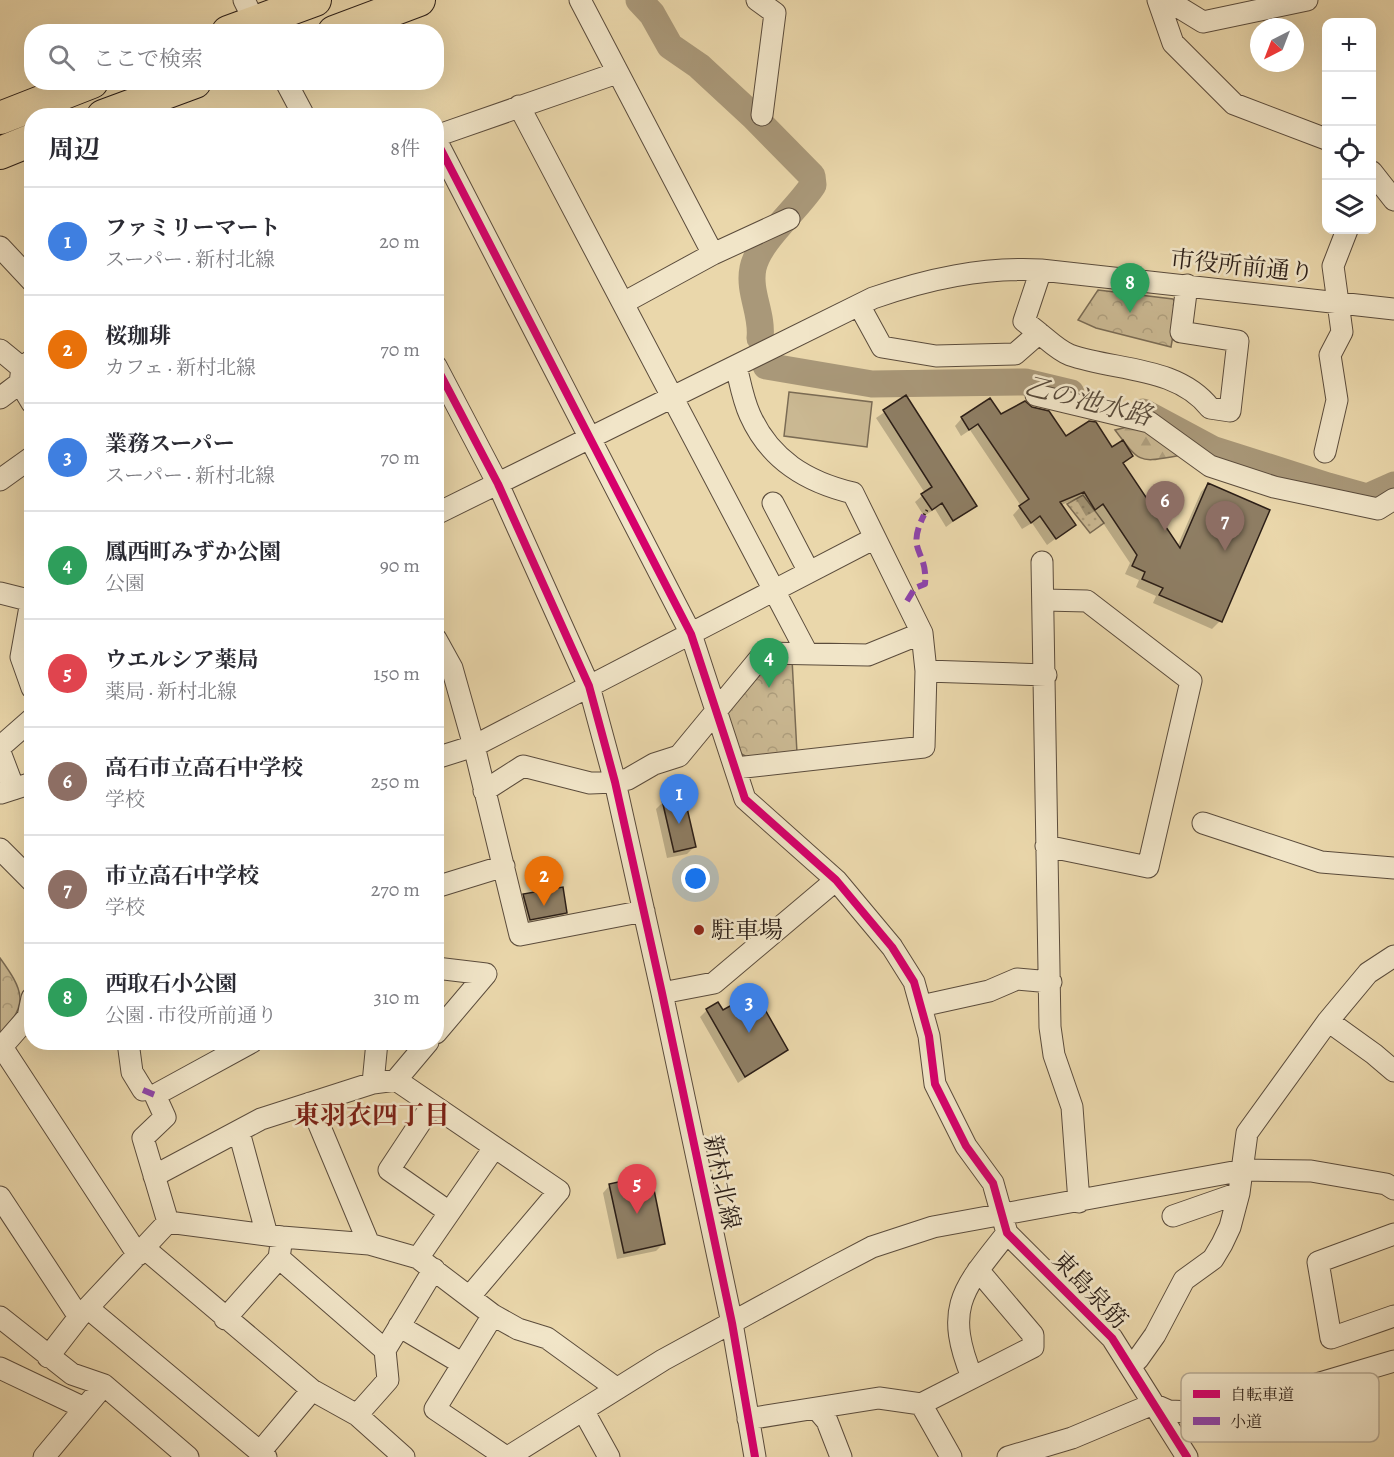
<!DOCTYPE html>
<html lang="ja">
<meta charset="utf-8">
<style>
:root{--surface:#fff;--page:#f7f7f7;--text:#2b2b33;--muted:#7c7c81;--line:#e1e1e2;--accent:#8f2418}
body{margin:0;font-family:Alegreya,"Noto Serif JP",serif;background:var(--page);color:var(--text)}
.controls{position:absolute;right:18px;top:18px;display:grid;overflow:hidden;border-radius:12px;box-shadow:0 6px 24px #0002}
.controls button{width:54px;height:54px;display:grid;place-items:center;padding:0;border:0;border-bottom:2px solid var(--line);background:var(--surface);color:var(--text);font:30px sans-serif}
.compass{position:absolute;left:1250px;top:18px;width:54px;height:54px;border-radius:50%;background:var(--surface);box-shadow:0 6px 24px #0002;rotate:222deg}
.you{position:absolute;left:696px;top:879px;width:21px;height:21px;margin:-15px;border:4px solid #fff;border-radius:50%;background:#1a73e8;box-shadow:0 0 0 9px #1a73e833}
.badge{display:grid;place-items:center;width:39px;height:39px;border-radius:50%;background:var(--accent);color:#fff;font-size:20px;font-weight:700}
.pin{position:absolute;translate:-50% -50px;filter:drop-shadow(0 2px 3px #0008)}
.pin::after{content:'';position:absolute;top:32px;width:21px;height:18px;background:inherit;clip-path:polygon(0 0,100% 0,50% 100%)}
.list{margin:0;padding:0;list-style:none}
h2{display:flex;justify-content:space-between;align-items:center;height:78px;margin:0;padding:0 24px;font-size:26px}
h2 small{font-size:20px;font-weight:400;color:var(--muted)}
.list li{display:grid;grid-template-columns:39px 1fr auto;gap:18px;align-items:center;box-sizing:border-box;height:108px;padding:0 24px;border-top:2px solid var(--line)}
.list b{display:block;font-size:22px;white-space:nowrap}
.list p{margin:0;font-size:20px;white-space:nowrap;color:var(--muted)}
.list em{font-size:20px;font-style:normal;color:var(--muted)}
.icon{flex:none;width:33px;height:33px;fill:none;stroke:currentColor;stroke-width:2;stroke-linecap:round;stroke-linejoin:round}
.map{position:relative;flex:none;width:1394px;height:1457px;overflow:hidden}
.search{position:absolute;background:var(--surface);box-shadow:0 6px 24px #0002;left:24px;top:24px;width:420px;height:66px;display:flex;align-items:center;gap:15px;box-sizing:border-box;padding:0 21px;border-radius:24px;color:var(--muted);font-size:22px}
.panel{position:absolute;background:var(--surface);box-shadow:0 6px 24px #0002;left:24px;top:108px;width:420px;height:942px;border-radius:24px}
.map>svg:first-child{display:block}
.grass{fill:url(#grass-dots);stroke:#7a6b54;stroke-width:1.5}
.forest{fill:url(#forest-firs);stroke:#7a6b54;stroke-width:1.5}
.park{fill:url(#park-crowns);stroke:#7a6b54;stroke-width:1.5}
.pitch{fill:#cab892;stroke:#7a6b54;stroke-width:1.5}
.shadow{fill:#0003}
.lines{fill:none;stroke-linecap:round;stroke-linejoin:round}
.river{stroke:#a99879;stroke-width:27}
.building{fill:#8e7e64;stroke:#2b1e17;stroke-width:1.5}
.minor-casing{stroke:#5b4c3c;stroke-width:23}
.highway-casing{stroke:#2b1e17;stroke-width:34}
.path{stroke:#2b1e17;stroke-width:3;stroke-dasharray:1.5 3;stroke-linecap:butt}
.minor{stroke:#f1e5c8;stroke-width:21}
.highway{stroke:#ead7ab;stroke-width:32}
.quiet{stroke:#8e44ad;stroke-width:6;stroke-dasharray:12 6;stroke-linecap:butt}
.cycleway-casing{stroke:#f1e5c8;stroke-width:11}
.cycleway{stroke:#d6006c;stroke-width:8}
.poi-dot{fill:#8f2418;stroke:#f1e5c8;stroke-width:2}
.labels{text-anchor:middle;dominant-baseline:central;stroke-width:5;stroke-linejoin:round;paint-order:stroke}
.street-label{font-size:24px;fill:#2b1e17;stroke:#f1e5c8}
.poi-label{font-size:24px;fill:#2b1e17;stroke:#f1e5c8;text-anchor:start}
.water-label{font-size:26px;font-style:italic;fill:#574939;stroke:#f1e5c8}
.neighbourhood-label{font-size:26px;font-weight:bold;fill:#7a1f14;stroke:#f1e5c8}
.key{fill:#f1e5c8;stroke:#b6a993;stroke-width:1.5}
.key-label{font-size:16px;fill:#2b1e17}
</style>
<div class="map">
<svg width="1394" height="1457" viewBox="0 0 1394 1457">
<defs>
<pattern id="grass-dots" width="8" height="8" patternUnits="userSpaceOnUse" patternTransform="scale(1.5)"><rect width="8" height="8" fill="#cab892"/><path d="M2 2h.1M6 6h.1" fill="none" stroke="#ae9e7d" stroke-width="1.8" stroke-linecap="round"/></pattern>
<pattern id="forest-firs" width="22" height="20" patternUnits="userSpaceOnUse" patternTransform="scale(1.5)"><rect width="22" height="20" fill="#cab892"/><path d="M5 1l3.5 6h-7zM16 11l3.5 6h-7z" fill="#ae9e7d"/></pattern>
<pattern id="park-crowns" width="20" height="18" patternUnits="userSpaceOnUse" patternTransform="scale(1.5)"><rect width="20" height="18" fill="#cab892"/><path d="M2 6a3 3 0 1 1 6 0M12 15a3 3 0 1 1 6 0" fill="none" stroke="#ae9e7d"/></pattern>
</defs>
<rect width="100%" height="100%" fill="#ead7ab"/>
<filter id="stains"><feTurbulence type="fractalNoise" baseFrequency=".00333" numOctaves="4"/><feColorMatrix values="0 0 0 0 .2 0 0 0 0 .09 0 0 0 0 .02 0 0 0 .5 -.17"/></filter>
<radialGradient id="worn" r=".72"><stop offset=".6" stop-color="#630" stop-opacity="0"/><stop offset="1" stop-color="#630" stop-opacity=".3"/></radialGradient>
<path class="grass" d="M1083,495L1104,523L1090,533L1067,504Z"/>
<path class="forest" d="M1131,426L1145,428L1183,455C1139,462 1142,466 1115,430Z"/>
<path class="park" d="M1098,290L1173,299L1178,306L1171,347L1096,328L1078,320Z
M792,659L797,753L747,757L738,752L725,711L763,665L775,660Z
M0,958C23,990 30,1004 0,1035Z"/>
<path class="pitch" d="M789,392L872,402L867,447L784,436Z"/>
<path class="shadow" d="M906,397L975,505L946,527L935,509L924,516L915,502L925,493L876,418Z
M1000,416L1065,438L1132,456L1122,465L1177,547L1201,492L1208,484L1268,510L1220,621L1212,629L1153,603L1156,596L1136,587L1139,580L1125,574L1130,563L1095,511L1086,516L1076,499L1061,505L1074,525L1047,545L1032,523L1022,529L1013,515L1021,506L970,430L961,436L955,426L962,418Z
M663,802L694,847L687,854L667,858L656,809Z
M524,895L566,912L559,919L523,926L517,902Z
M707,1010L722,1012L786,1049L738,1083L700,1017Z
M610,1185L663,1244L656,1251L617,1259L603,1193Z"/>
<g class="lines">
<path class="river" d="M639,0L652,14L670,46L699,66L753,116L812,176L813,185C797,210 759,240 753,268C748,292 763,314 760,338
M766,366L872,384L1025,382L1071,393
M1143,412L1212,449L1328,486L1367,497L1394,485"/>
</g>
<path class="building" d="M906,395L977,506L953,521L942,503L932,510L921,494L932,487L883,410Z
M990,398L1001,414L1025,401L1032,407L1049,411L1066,436L1089,421L1096,422L1112,447L1123,440L1133,456L1123,463L1180,548L1208,483L1270,510L1222,622L1159,595L1163,588L1142,579L1145,572L1132,566L1137,555L1103,504L1095,510L1084,492L1060,502L1076,525L1056,539L1040,516L1031,523L1019,506L1029,499L978,424L969,430L961,417Z
M684,795L696,847L674,852L662,800Z
M563,887L567,913L530,920L523,894Z
M755,992L788,1050L745,1077L706,1009L718,1002L723,1010Z
M651,1175L665,1244L624,1253L609,1184Z"/>
<g class="lines">
<defs>
<path id="minor" d="M244,0L260,32
M580,0L713,254
M757,0L775,13L762,115
M1158,0L1173,43L1234,104L1326,139
M1167,0L1203,22L1307,0
M286,82L304,116
M519,106L807,653
M436,136L617,73
M436,140L691,634L745,799L836,880L892,947L914,982L929,1036L935,1084L966,1146L993,1183L1007,1233L1112,1338L1187,1457
M1372,172L1394,200
M0,247L32,281
M625,302L713,254L789,219
M859,305L882,347L936,356L1015,354L1039,333C1048,340 1059,351 1070,355C1116,371 1177,366 1210,408L1230,411L1238,341L1181,332L1187,285
M1039,333L1024,321L1041,270
M0,350L22,368
M436,366L498,484L589,686L615,782L662,993L732,1323L755,1457
M20,383L32,403
M1036,395L1149,422L1210,466L1274,487L1378,509L1394,499
M0,398L20,383L22,368L32,360
M1325,452L1337,400L1330,355L1342,332L1333,266L1347,230
M0,480L32,457
M773,503L809,572
M436,514L873,298C928,279 982,267 1041,270L1394,309
M1042,562L1050,1027L1054,1055L1072,1107L1079,1202
M0,593L32,601
M1044,600L1087,601L1191,681L1148,867L1046,846
M31,601L21,657L32,688
M436,639L452,668L474,746L520,935L644,911
M926,671L1046,675
M0,747L32,719
M0,752L14,789
M436,758L474,746L875,538
M736,768L924,747L926,671L922,633L853,493C807,482 770,460 750,415C743,400 740,382 736,366
M484,791L523,766L590,783L615,782L628,779L654,764L679,756L764,653L868,655L922,633
M1,793L32,783
M1203,823L1321,862L1394,868
M0,849L32,881
M436,887L504,866
M436,968L486,974L436,1033
M662,993L714,983L836,880
M921,1006L989,991L1017,979L1051,982
M1328,1021L1374,1054L1394,1071
M128,1042L132,1072L143,1090
M2,1047L138,1255
M0,1049L28,1017L32,998
M396,1080L428,1042
M373,1083L377,1042
M310,1103L369,1244
M432,1105L389,1170L449,1212
M239,1132L267,1235
M154,1176L261,1119L373,1083L396,1080L559,1191L470,1296
M0,1197L79,1317
M1173,1216L1239,1193
M168,1222L282,1237L369,1244L418,1258L493,1315L518,1329L547,1338L616,1388
M168,1222L143,1138L165,1117L155,1095L252,1042
M1394,1234L1318,1262L1331,1338L1394,1316
M144,1248L312,1390L357,1415L404,1457
M279,1258L385,1350L388,1380L357,1415
M418,1258L494,1148
M89,1309L266,1457
M493,1315L435,1409L506,1457
M0,1317L72,1374L104,1385L188,1457
M225,1319L279,1258L281,1244
M399,1326L463,1364
M385,1350L434,1269
M48,1357L79,1317L168,1222
M1130,1364L1138,1359L1155,1335L1184,1280L1213,1259L1222,1244L1230,1227L1239,1193L1247,1133L1328,1021L1368,973L1394,956
M0,1368L84,1408
M972,1377C943,1306 964,1288 1007,1233
M921,1404L951,1457
M816,1408L879,1398L921,1404L1033,1347V1335L978,1270
M583,1410L609,1457
M748,1419L816,1408L827,1421L841,1457
M260,1452L312,1390
M44,1457L104,1385
M508,1457L663,1360L830,1269L872,1247L933,1227L1244,1170L1311,1171L1386,1184L1394,1189
M1008,1457L1072,1438L1153,1404L1169,1411L1219,1413L1394,1361"/>
<path id="highway" d="M228,32L315,0
M334,32L419,0
M103,116L195,82
M0,118L92,82
M0,153L32,140"/>
</defs>
<use href="#minor" class="minor-casing"/>
<use href="#highway" class="highway-casing"/>
<path class="path" d="M178,32L180,31
M924,515L927,510"/>
<use href="#minor" class="minor"/>
<use href="#highway" class="highway"/>
<path class="quiet" d="M907,601L915,588L925,584C928,549 905,553 924,515
M143,1090L155,1095"/>
<defs>
<path id="cycleway" d="M436,140L691,634L745,799L836,880L892,947L914,982L929,1036L935,1084L966,1146L993,1183L1007,1233L1112,1338L1187,1457
M436,366L498,484L589,686L615,782L662,993L732,1323L755,1457"/>
</defs>
<use href="#cycleway" class="cycleway-casing"/>
<use href="#cycleway" class="cycleway"/>
</g>
<circle class="poi-dot" cx="699" cy="930" r="6"/>
<g class="labels">
<g class="street-label">
<text transform="translate(1242 266) rotate(6)">市役所前通り</text>
<text transform="translate(722 1182) rotate(78)">新村北線</text>
<text transform="translate(1090 1290) rotate(46)">東島泉筋</text>
</g>
<g class="poi-label">
<text x="711" y="930">駐車場</text>
</g>
<g class="water-label">
<text transform="translate(1088 401) rotate(14)">乙の池水路</text>
</g>
<g class="neighbourhood-label">
<text x="372" y="1115">東羽衣四丁目</text>
</g>
</g>
<rect x="1181" y="1373" width="198" height="69" rx="9" class="key"/>
<rect x="1193" y="1390" width="27" height="8" fill="#d6006c"/>
<rect x="1193" y="1417" width="27" height="8" fill="#8e44ad"/>
<g class="key-label">
<text x="1230" y="1400">自転車道</text>
<text x="1230" y="1427">小道</text>
</g>
<rect width="100%" height="100%" filter="url(#stains)"/>
<rect width="100%" height="100%" fill="url(#worn)"/>
</svg>
<div class="controls">
<button>+</button>
<button>−</button>
<button><svg class="icon" aria-label="locate" viewBox="0 0 24 24"><circle cx="12" cy="12" r="6"/><path d="M12 2v4M12 18v4M2 12h4M18 12h4"/></svg></button>
<button><svg class="icon" aria-label="layers" viewBox="0 0 24 24"><path d="M12 4l9 5-9 5-9-5zM3 14l9 5 9-5"/></svg></button>
</div>
<svg class="compass" viewBox="-18 -18 36 36"><path d="M0-13l5 13h-10z" fill="#e53935"/><path d="M0 13l5-13h-10z" fill="#7c7c81"/></svg>
<div class="you"></div>
<div class="pin badge" style="left:679px;top:824px;background:#3f7fe0">1</div>
<div class="pin badge" style="left:544px;top:906px;background:#e8710a">2</div>
<div class="pin badge" style="left:749px;top:1033px;background:#3f7fe0">3</div>
<div class="pin badge" style="left:769px;top:688px;background:#2e9e5b">4</div>
<div class="pin badge" style="left:637px;top:1214px;background:#e0444e">5</div>
<div class="pin badge" style="left:1165px;top:531px;background:#8d6e63">6</div>
<div class="pin badge" style="left:1225px;top:551px;background:#8d6e63">7</div>
<div class="pin badge" style="left:1130px;top:313px;background:#2e9e5b">8</div>
<div class="search"><svg class="icon" aria-label="search" viewBox="0 0 24 24"><circle cx="10" cy="10" r="6"/><path d="M15 15l6 6"/></svg>ここで検索</div>
<section class="panel">
<h2>周辺<small>8件</small></h2>
<ul class="list">
<li><span class="badge" style="background:#3f7fe0">1</span><div><b>ファミリーマート</b><p>スーパー · 新村北線</p></div><em>20 m</em></li>
<li><span class="badge" style="background:#e8710a">2</span><div><b>桜珈琲</b><p>カフェ · 新村北線</p></div><em>70 m</em></li>
<li><span class="badge" style="background:#3f7fe0">3</span><div><b>業務スーパー</b><p>スーパー · 新村北線</p></div><em>70 m</em></li>
<li><span class="badge" style="background:#2e9e5b">4</span><div><b>鳳西町みずか公園</b><p>公園</p></div><em>90 m</em></li>
<li><span class="badge" style="background:#e0444e">5</span><div><b>ウエルシア薬局</b><p>薬局 · 新村北線</p></div><em>150 m</em></li>
<li><span class="badge" style="background:#8d6e63">6</span><div><b>高石市立高石中学校</b><p>学校</p></div><em>250 m</em></li>
<li><span class="badge" style="background:#8d6e63">7</span><div><b>市立高石中学校</b><p>学校</p></div><em>270 m</em></li>
<li><span class="badge" style="background:#2e9e5b">8</span><div><b>西取石小公園</b><p>公園 · 市役所前通り</p></div><em>310 m</em></li>
</ul>
</section>
</div>
